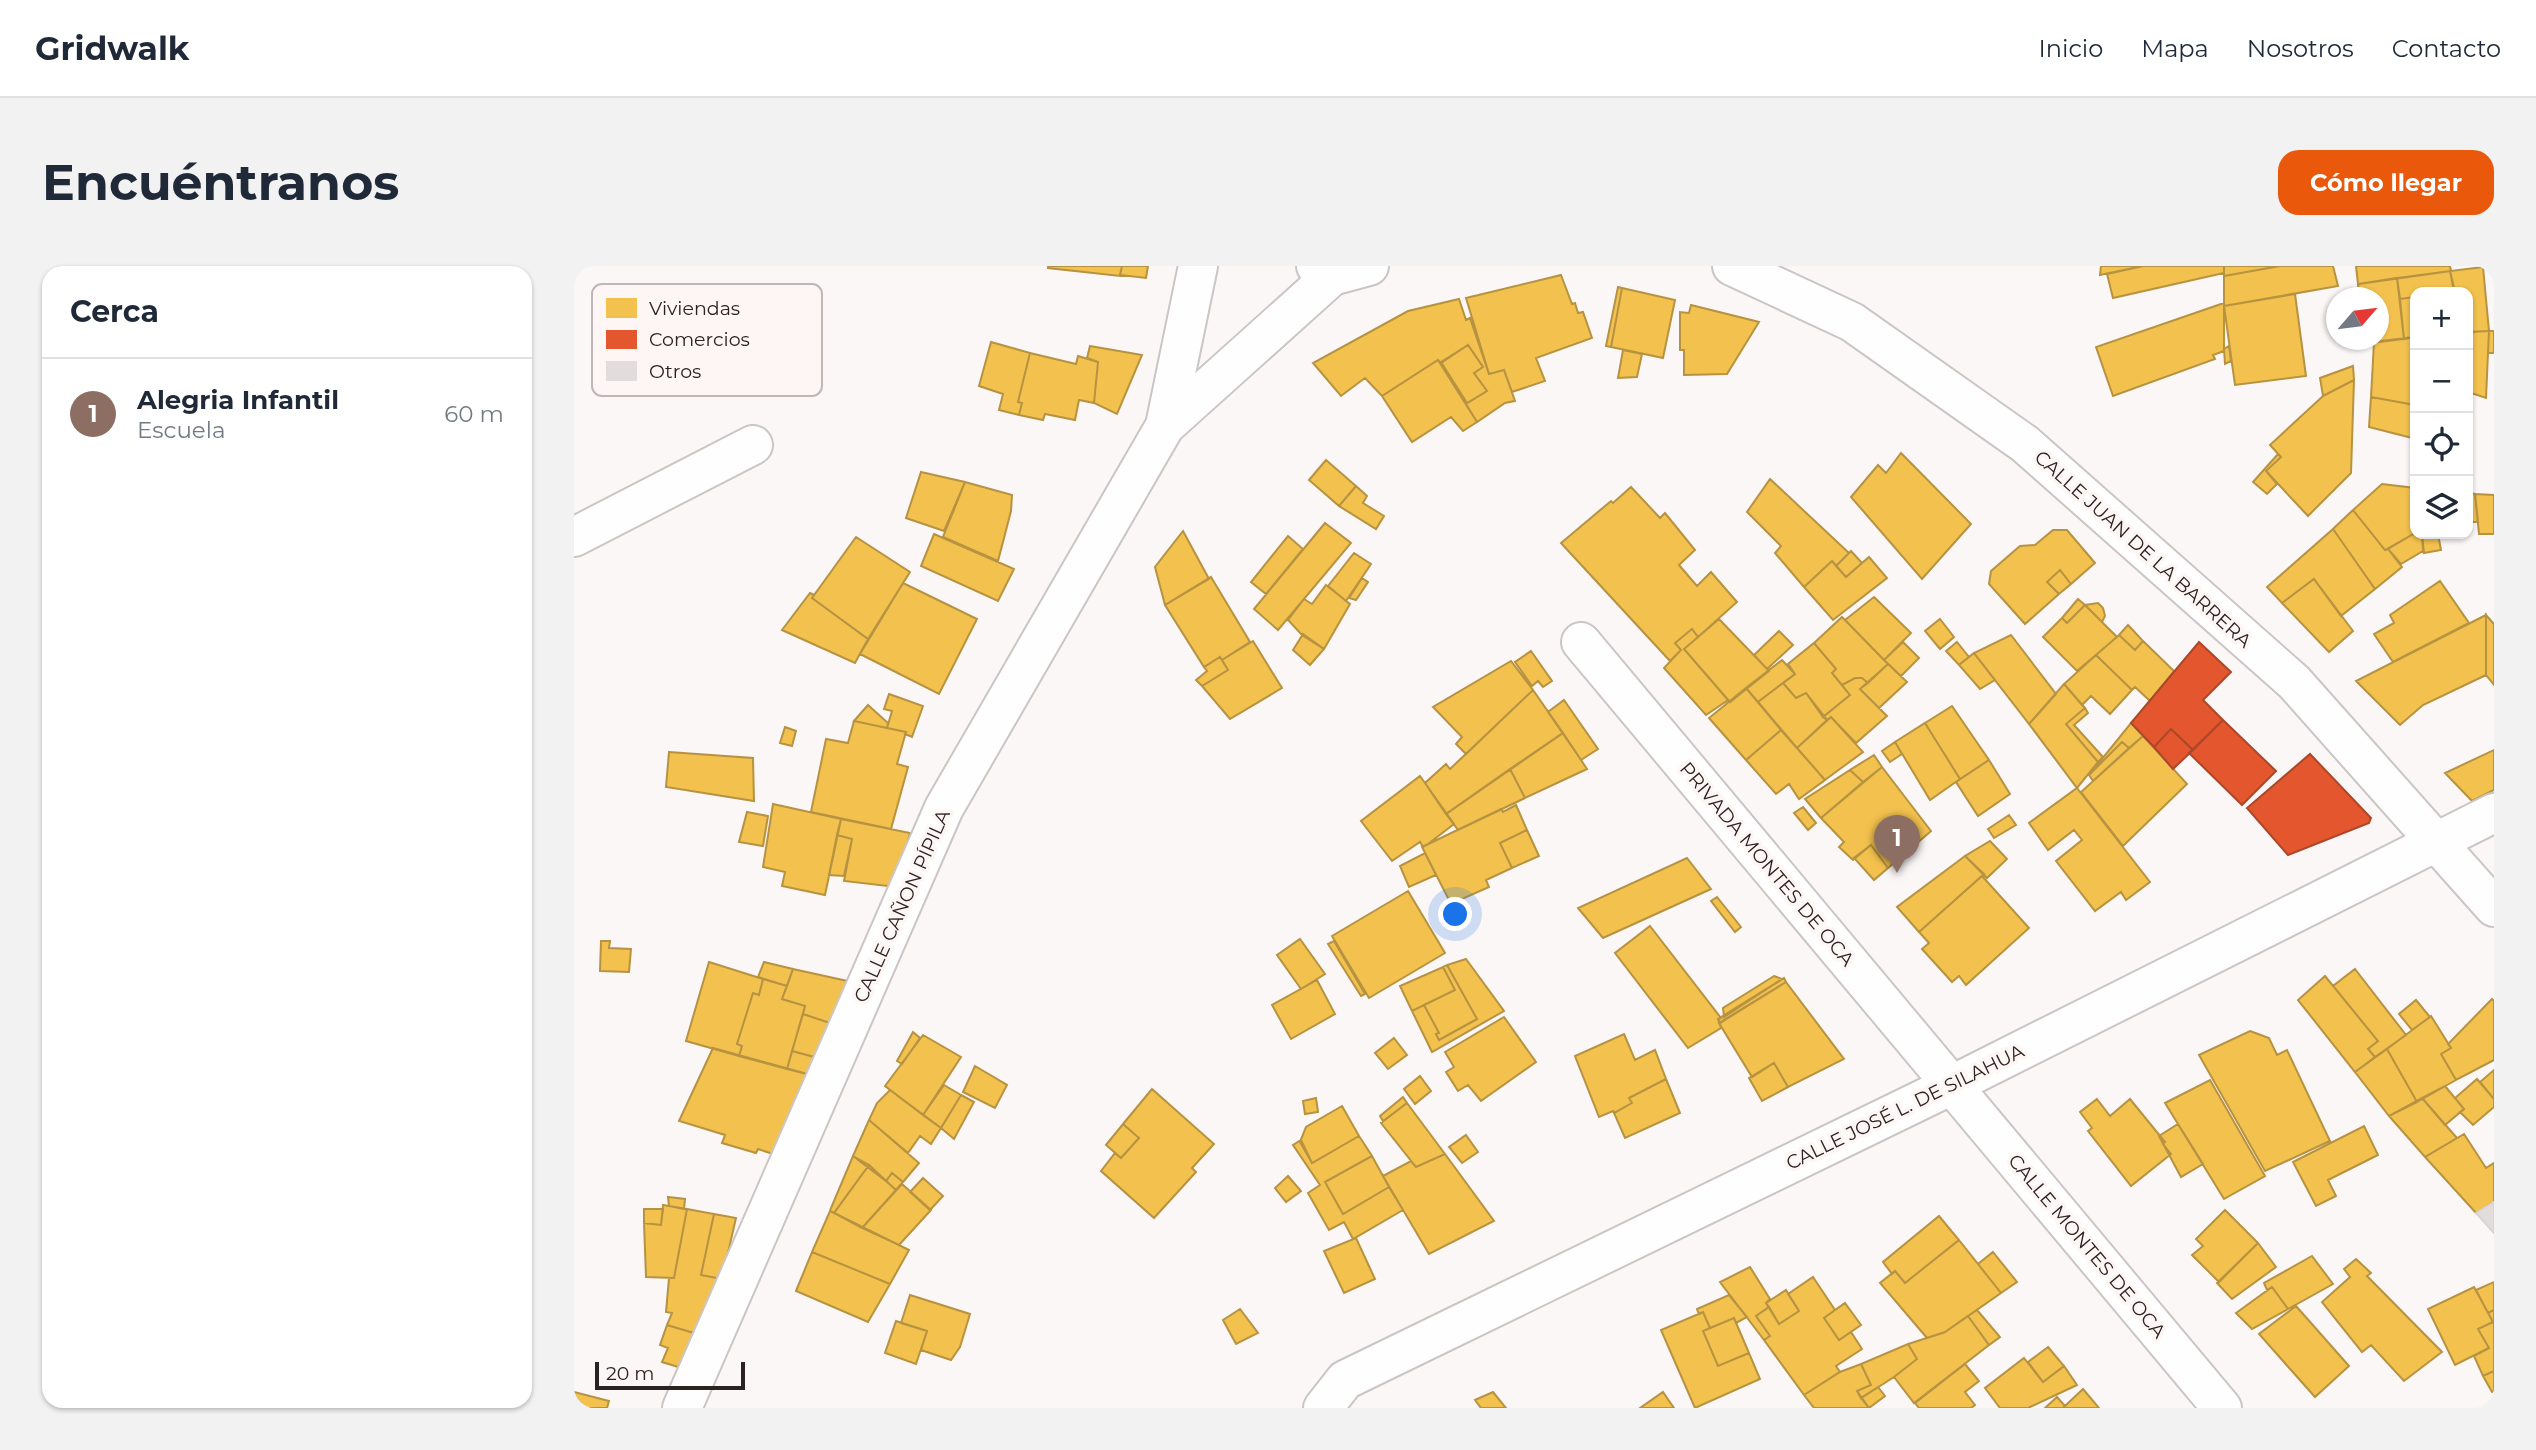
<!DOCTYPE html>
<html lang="es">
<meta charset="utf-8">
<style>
:root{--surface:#fff;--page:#f2f2f3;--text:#1f2937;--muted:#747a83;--line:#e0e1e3;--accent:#ea580c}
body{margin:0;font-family:Montserrat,sans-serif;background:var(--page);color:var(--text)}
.controls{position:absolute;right:21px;top:21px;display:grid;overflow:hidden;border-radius:14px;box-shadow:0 2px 5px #0004}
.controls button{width:63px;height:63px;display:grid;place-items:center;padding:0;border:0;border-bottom:2px solid var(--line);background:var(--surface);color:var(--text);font:35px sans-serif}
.compass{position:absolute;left:1752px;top:21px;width:63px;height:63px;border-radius:50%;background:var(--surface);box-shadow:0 2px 5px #0004;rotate:62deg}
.scale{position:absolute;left:21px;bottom:18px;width:150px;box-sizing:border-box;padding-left:7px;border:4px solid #2a2322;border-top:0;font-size:19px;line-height:24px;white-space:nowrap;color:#2a2322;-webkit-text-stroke:5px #fef6f5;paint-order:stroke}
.you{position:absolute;left:882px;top:649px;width:24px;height:24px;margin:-18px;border:5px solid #fff;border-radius:50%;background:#1a73e8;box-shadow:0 0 0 10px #1a73e833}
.badge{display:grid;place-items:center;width:46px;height:46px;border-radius:50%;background:var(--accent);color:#fff;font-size:23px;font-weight:700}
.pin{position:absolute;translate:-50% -58px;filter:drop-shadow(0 2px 4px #0008)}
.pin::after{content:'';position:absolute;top:37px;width:24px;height:21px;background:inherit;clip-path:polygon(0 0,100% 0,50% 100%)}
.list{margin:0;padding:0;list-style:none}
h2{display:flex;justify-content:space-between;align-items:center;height:91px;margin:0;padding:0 28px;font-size:30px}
h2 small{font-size:23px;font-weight:400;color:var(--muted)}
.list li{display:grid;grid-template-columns:46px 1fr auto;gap:21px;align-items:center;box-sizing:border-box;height:112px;padding:0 28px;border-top:2px solid var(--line)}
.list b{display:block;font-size:26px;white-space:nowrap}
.list p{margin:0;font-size:23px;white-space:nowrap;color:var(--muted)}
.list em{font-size:23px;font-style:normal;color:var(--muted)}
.icon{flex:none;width:38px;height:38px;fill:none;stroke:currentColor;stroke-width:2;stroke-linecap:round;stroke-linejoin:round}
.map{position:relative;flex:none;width:1920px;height:1142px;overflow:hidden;border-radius:21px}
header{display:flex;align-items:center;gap:42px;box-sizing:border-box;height:98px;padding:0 35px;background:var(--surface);border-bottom:2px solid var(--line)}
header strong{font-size:33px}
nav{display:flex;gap:38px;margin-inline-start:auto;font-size:24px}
.intro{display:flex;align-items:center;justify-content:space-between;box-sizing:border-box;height:168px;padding:0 42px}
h1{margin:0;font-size:49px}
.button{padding:18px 32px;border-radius:21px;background:var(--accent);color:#fff;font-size:24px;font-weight:700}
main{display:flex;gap:42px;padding:0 42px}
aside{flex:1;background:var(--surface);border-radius:21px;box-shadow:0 2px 5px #0004}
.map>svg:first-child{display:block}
.homes{fill:#f2c14e;stroke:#b69241;stroke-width:2}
.shops{fill:#e4572e;stroke:#ac472a;stroke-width:2}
.building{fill:#e2dddc;stroke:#d9d3d3;stroke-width:2}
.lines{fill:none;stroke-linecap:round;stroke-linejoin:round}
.minor-casing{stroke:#cbc6c5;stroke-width:42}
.tertiary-casing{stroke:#cbc6c5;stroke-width:42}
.minor{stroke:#fffefe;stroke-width:38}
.tertiary{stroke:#fffefe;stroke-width:38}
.labels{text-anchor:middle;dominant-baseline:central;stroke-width:7;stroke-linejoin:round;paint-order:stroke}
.street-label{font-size:19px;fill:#2a2322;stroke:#fef6f5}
.key{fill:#fef6f5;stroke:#beb7b6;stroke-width:2}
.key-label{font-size:19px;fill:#2a2322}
</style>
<header>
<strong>Gridwalk</strong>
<nav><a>Inicio</a><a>Mapa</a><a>Nosotros</a><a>Contacto</a></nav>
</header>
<div class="intro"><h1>Encuéntranos</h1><a class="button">Cómo llegar</a></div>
<main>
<aside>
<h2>Cerca<small></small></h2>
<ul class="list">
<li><span class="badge" style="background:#8d6e63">1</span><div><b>Alegria Infantil</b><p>Escuela</p></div><em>60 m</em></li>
</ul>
</aside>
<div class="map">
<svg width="1920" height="1142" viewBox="0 0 1920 1142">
<rect width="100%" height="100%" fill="#fcf7f7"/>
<path class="homes" d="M474,0H548L546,10L474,2Z
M548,0H574L572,12L546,9Z
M1527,0H1569L1526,9Z
M1569,0H1650V7L1539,32L1533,8Z
M1650,0H1706L1650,10Z
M1706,0H1759L1764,20L1650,40V10Z
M1782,0H1876L1877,5L1784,18Z
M1909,1L1915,65L1894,66V26H1881L1876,5Z
M1876,5L1880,25L1841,26V31L1826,33L1823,12Z
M987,9L998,38L1001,37L1004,47L1009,46L1018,72L962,92L971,115L938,126L930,104L915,108L892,32Z
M1823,12L1830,73L1789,78V74H1804V32H1785L1784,18Z
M1044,21L1048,22L1037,81L1032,80Z
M1048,22L1101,34L1089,92L1037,81Z
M1721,28L1732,110L1661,119L1650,40Z
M1841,31V71L1830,73L1826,33Z
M885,33L892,54L896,52L915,108L930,104L941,135L931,137L903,156L892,138L913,125L900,107L909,101L894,79L867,97L864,94L808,130L791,112L767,130L739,97L834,45Z
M1650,37V85L1639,89L1641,93L1539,130L1522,81Z
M1117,39L1185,56L1153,108L1110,109V84H1106V46L1115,47Z
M1915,65L1914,87L1912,132L1894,126V66Z
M1915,65H1920V87H1914Z
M1841,71V139L1797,131L1800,76Z
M417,76L456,87L444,136L448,137L445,149L425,144L429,128L405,120Z
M894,79L909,101L900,107L913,125L893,137L867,96Z
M516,80L568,89L543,148L520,137L524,96L513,92Z
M1655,80L1657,95L1651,98L1650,83Z
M1049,84L1068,88L1063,111L1044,112Z
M456,87L502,98L504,90L524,96L520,137L505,134L501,154L471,148L469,154L445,149L448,137L444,136Z
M864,94L903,156L889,165L877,151L838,176L808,130Z
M1779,100L1780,114L1749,130L1746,112Z
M1780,114L1777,207L1734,250L1692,205L1707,191L1696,179L1749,130Z
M1797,131L1841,139V156L1838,172L1795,161Z
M1327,187L1397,258L1348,313L1277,231L1304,199L1312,207Z
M1704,188L1707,191L1692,205L1703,218L1693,228L1679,216Z
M752,194L782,220L765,240L735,214Z
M347,206L391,216L370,265L332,252Z
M1196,213L1275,287L1262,300L1258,295L1230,321L1201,287L1207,280L1173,246Z
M391,216L438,229L437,245L424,295L369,271Z
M1808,218L1841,222V267L1811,284L1779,244Z
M782,220L793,230L789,237L810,250L802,263L765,240Z
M1057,221L1086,252L1091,247L1121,284L1105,299L1123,320L1137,306L1163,336L1124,371L1118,363L1101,377L1107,384L1096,395L987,277L1037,235L1039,237Z
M1894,227L1901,228L1904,256H1894Z
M1901,228L1920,229V268H1905Z
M1779,244L1811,284L1814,283L1828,301L1801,323L1759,263Z
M751,257L777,277L704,364L680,343Z
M1759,263L1801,323L1767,350L1740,313L1708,337L1693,321Z
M1479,264H1493L1521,297L1497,318L1486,304L1473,316L1485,328L1451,358L1415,318L1417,305L1446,280L1461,279Z
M609,265L635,313L591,339L581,301Z
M1841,267L1848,268L1849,285L1827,298L1814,283Z
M360,268L440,303L424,335L347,300Z
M1848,268H1864L1867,284L1850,287Z
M714,270L729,283L692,328L677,316Z
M282,271L336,306L294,373L238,332Z
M1277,285L1288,297L1272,311L1262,300Z
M780,287L797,298L772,335L754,320Z
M1295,291L1313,312L1259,354L1230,321L1258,295L1272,311Z
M1486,304L1497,318L1485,328L1473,316Z
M637,311L676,376L648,394L646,391L630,401L591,339Z
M788,312L794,316L782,334L775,332Z
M1740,313L1779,365L1755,386L1708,337Z
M1866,315L1895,357L1819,396L1800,368L1820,357L1816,349Z
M329,317L403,353L365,428L286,388Z
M752,319L776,338L750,383L728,369L714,354L730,333L738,338Z
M236,327L240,329L238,332L294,373L281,397L208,364Z
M1300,331L1337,367L1310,394L1271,354Z
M1504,333L1511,339L1493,357L1488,352Z
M1524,337L1529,342L1531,350L1528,356L1511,339Z
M1511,339L1543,371L1503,405L1469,371L1488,352L1493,357Z
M1912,349V409L1849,439L1826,459L1782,415Z
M1912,349L1920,358V419L1912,409Z
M1268,351L1314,398L1294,417L1288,412H1281L1268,419L1258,407L1262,403L1240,377Z
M1145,353L1195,405L1156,436L1110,383Z
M1366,353L1380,371L1366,383L1351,365Z
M1554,359L1569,375L1561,384L1545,369Z
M1118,363L1124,371L1110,383L1154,434L1132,449L1090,402L1107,384L1101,377Z
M1205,365L1219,379L1193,403L1180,389Z
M729,368L750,383L736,399L719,384Z
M1437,369L1482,428L1455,458L1400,387Z
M1545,369L1561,384L1569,375L1600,405L1576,435L1561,421L1558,424L1522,389Z
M679,375L708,422L656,453L628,420L654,404L648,394Z
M1329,376L1345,392L1327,410L1310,394Z
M1383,376L1395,391L1385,399L1372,385Z
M1240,377L1262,403L1258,407L1276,429L1249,451L1232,427L1222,432L1209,417L1221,408L1214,398Z
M957,385L978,415L969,421L964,415L958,420L941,396Z
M1400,387L1421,414L1406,423L1385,399Z
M1522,389L1558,424L1536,448L1517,430L1508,439L1490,418Z
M646,391L654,404L628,420L622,414L633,405L630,401Z
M1208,394L1221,408L1184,436L1172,422Z
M937,395L959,424L892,488L882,478L888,471L859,441Z
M1314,398L1333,416L1305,442L1286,423Z
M1281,412H1288L1294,417L1286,423L1313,450L1282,477L1257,451L1253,454L1249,451L1276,429L1268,419Z
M1209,417L1222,432L1232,427L1253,454L1223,482L1184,436Z
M1490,418L1511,442L1492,458L1524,496L1503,522L1455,458Z
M1172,422L1207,464L1172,494L1135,452Z
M959,424L989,467L872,548L851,517L872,498L876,503Z
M315,428L349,440L338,471L331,468L332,466L313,462L318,445L310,443Z
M990,434L1024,483L1007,494L974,446Z
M294,439L314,457L313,462L280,455Z
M1378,440L1415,494L1386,513L1351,457Z
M1511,442L1514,447L1500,459L1529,491L1524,496L1492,458Z
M1257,451L1289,486L1251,514L1223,482Z
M280,455L332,466L323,498L334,501L317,563L237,546L252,473L274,477Z
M1351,457L1386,513L1356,534L1321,476Z
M1557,457L1569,470L1555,482L1548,476L1515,509Z
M211,461L222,465L218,480L206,477Z
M1207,464L1251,514L1225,533L1215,518L1202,528L1172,494Z
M989,467L1013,503L951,532L936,503Z
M1569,470L1613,518L1549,580L1507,526Z
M1321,476L1328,488L1316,496L1308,485Z
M1548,476L1555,482L1519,515L1515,509Z
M1920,484V524L1898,535L1871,507Z
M95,486L179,492L180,535L92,521Z
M1300,489L1308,501L1289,516L1276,504Z
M1415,494L1436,528L1404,550L1382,516Z
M1308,501L1357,565L1314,602L1297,579L1279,594L1265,581L1270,576L1247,552Z
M936,503L951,532L884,564L872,548Z
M1276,504L1289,516L1247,552L1231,533Z
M846,510L880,558L854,578L849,581L846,576L818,595L787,555Z
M1503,522L1576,616L1552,634L1547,626L1521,645L1482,595L1508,574L1500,564L1474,584L1455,557Z
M199,538L267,553L251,629L208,620L211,606L189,601Z
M942,539L953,564L926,577L938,602L912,614L915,621L877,638L848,581L927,543L929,546Z
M1229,541L1242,557L1234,564L1220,547Z
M173,546L194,550L189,580L165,576Z
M1435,549L1442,559L1420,572L1414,563Z
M267,553L336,567L322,621L270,615L278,573L263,569Z
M953,564L965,590L938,602L926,577Z
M263,569L278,573L270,610L255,609Z
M1416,575L1433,593L1413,612L1391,590Z
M1297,579L1314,602L1300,614L1280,592Z
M851,587L862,609L835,621L826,600Z
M1391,590L1410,608L1345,666L1323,641Z
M1113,592L1137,623L1029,672L1004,642Z
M1408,610L1455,662L1392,719L1385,710L1378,716L1348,683L1355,677L1345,666Z
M834,625L871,687L795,732L758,670Z
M1143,631L1167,661L1161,666L1137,635Z
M1076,660L1147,752L1144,753L1147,762L1114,782L1041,687Z
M726,673L751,708L727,723L703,689Z
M27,675H36L35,682L57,683L55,706L26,705Z
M760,675L791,728L787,730L754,678Z
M892,693L930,745L858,786L838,745L850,739L865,767L862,768L865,774L903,753L873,699Z
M135,696L189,713L185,729L179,727L163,778L168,780L165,790L112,775Z
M190,696L219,703L213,720L184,711Z
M873,699L903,753L865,774L862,768L865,767L850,739L881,724L869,701Z
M869,701L881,724L838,745L826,720Z
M219,703L278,716L259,758L229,748L231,740L208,733Z
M1781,703L1832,769L1801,791L1794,783L1804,775L1759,720Z
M1200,710L1208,713L1150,751L1149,742Z
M1751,710L1804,775L1794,783L1801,791L1781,806L1724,734Z
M1210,712L1212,716L1146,757L1144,753Z
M189,713L213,720L208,733L231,740L213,803L165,790L168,780L163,778L179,727L185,729Z
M743,714L761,748L717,773L698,739Z
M1212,716L1270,793L1214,821L1200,797L1178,811L1145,757Z
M1918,733L1920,735V794L1882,814L1867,788L1877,782L1874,778Z
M1842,734L1856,751L1838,764L1825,748Z
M229,748L259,758L244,792L218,785Z
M1857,750L1877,782L1867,788L1882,814L1843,836L1813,783Z
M930,751L962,796L907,835L894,819L884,825L872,806L880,801L871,786Z
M1676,765L1695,772L1703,789L1713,784L1756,875L1691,905L1625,789Z
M339,766L346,772L328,798L323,795Z
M1050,768L1061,794L1081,784L1092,813L1055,832L1058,837L1040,847L1039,845L1025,851L1001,790Z
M349,769L387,791L349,849L311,820Z
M820,772L833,789L814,803L801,787Z
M139,782L237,809L202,889L184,883L182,887L148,877L151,869L105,855Z
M1813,783L1843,836L1815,850L1781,806Z
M218,785L244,792L237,809L213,803Z
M1200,797L1214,821L1188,835L1175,812Z
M401,800L433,819L421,842L389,826Z
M1920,804V833L1906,816Z
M846,810L857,825L841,838L830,823Z
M1092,813L1106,847L1051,872L1040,847L1058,837L1055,832Z
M1903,813L1920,833V841L1899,859L1886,846L1890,843L1881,832Z
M1636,814L1691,910L1650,933L1591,837Z
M370,819L387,829L367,862L349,849Z
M1871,820L1890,843L1871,859L1848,832Z
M578,823L640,878L618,902L622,906L580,952L527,905L541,887L547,892L565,872L549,858Z
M316,824L367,862L357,878L346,870L334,887L295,854L303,837Z
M387,829L400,836L380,873L367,862Z
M829,831L833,837L809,855L806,850Z
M742,832L744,846L731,848L729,835Z
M1848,832L1883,872L1851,891L1815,850Z
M1523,833L1536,850L1556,833L1591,876L1589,878L1597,888L1557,920L1514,865L1518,862L1506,846Z
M833,837L871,888L842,901L807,857Z
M768,840L785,870L738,897L726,876L732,861Z
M295,854L345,897L329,916L318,907L312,915L279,890Z
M549,858L565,872L547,892L532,879Z
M1604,858L1629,898L1607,911L1585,870Z
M1790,860L1804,889L1754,914L1762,930L1742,940L1719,896Z
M1890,868L1912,902L1920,897V936L1902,947L1851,891Z
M892,869L904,886L888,897L875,881Z
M785,870L798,890L751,916L769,948L815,921L829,944L779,973L770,956L755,964L734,927L746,919L719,879L727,874L738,897Z
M871,888L920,955L855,988L809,910L837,895L842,901Z
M279,890L295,899L260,947L256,945L257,942Z
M798,890L815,921L769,948L751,916Z
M295,899L322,924L288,962L260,947Z
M318,907L329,916L322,924L312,915Z
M714,910L727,925L712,936L701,922Z
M349,912L369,930L356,944L336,926Z
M328,918L357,944L325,979L288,962Z
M94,931L111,933L110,943L95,940Z
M89,939L113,943L100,1012L72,1011L70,957L87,959Z
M70,943H89L87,959L70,957Z
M113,943L140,948L127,1009L148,1013L120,1067L93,1059L98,1047L92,1046L95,1012H100Z
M1651,944L1684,977L1645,1016L1618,989L1629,980L1622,973Z
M256,945L335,984L316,1018L238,986Z
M140,948L162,952L148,1013L127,1009Z
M1365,950L1385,974L1331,1017L1321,1005L1318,1008L1309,996Z
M782,972L801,1013L770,1027L750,985Z
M1385,974L1427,1027L1371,1066L1353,1072L1306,1017L1321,1005L1331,1017Z
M1684,977L1702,1001L1658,1033L1643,1017Z
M238,986L316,1018L294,1056L222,1025Z
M1419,986L1443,1016L1427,1027L1404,998Z
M1738,990L1759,1018L1714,1043L1698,1021L1693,1024L1690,1017Z
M1782,993L1797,1007L1793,1010L1868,1086L1830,1115L1797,1079L1788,1086L1748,1036L1776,1011L1770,1003Z
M1176,1001L1196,1033L1192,1037L1195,1041L1182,1050L1196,1070L1190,1074L1146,1016Z
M1239,1011L1261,1044L1250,1052L1265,1074L1277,1066L1288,1083L1262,1100L1266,1106L1230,1129L1190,1074L1196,1070L1182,1050L1195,1041L1205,1058L1225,1045L1214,1028Z
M1920,1016V1044L1914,1047L1902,1024Z
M1698,1021L1714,1043L1678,1063L1662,1047Z
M1900,1021L1919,1056L1904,1063L1915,1082L1881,1099L1854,1043Z
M1212,1024L1225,1045L1205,1058L1192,1037Z
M336,1029L396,1048L386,1081L377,1094L347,1084L353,1065L327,1057Z
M1155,1029L1173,1051L1162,1057L1160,1052L1136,1062L1129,1046L1125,1048L1123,1043Z
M1271,1037L1287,1059L1265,1074L1250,1052Z
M1722,1040L1775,1100L1741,1131L1685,1068Z
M666,1043L684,1067L662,1078L649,1054Z
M1403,1044L1426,1071L1415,1079L1394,1050Z
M1920,1044V1105L1909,1110L1900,1090L1915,1082L1904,1063L1919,1056L1914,1047Z
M1129,1046L1136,1062L1129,1065L1144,1100L1175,1087L1186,1113L1121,1142L1087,1064Z
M1394,1050L1415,1079L1340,1137L1320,1111L1343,1093L1334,1078L1371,1066Z
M1160,1052L1175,1087L1144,1100L1129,1065Z
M322,1055L353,1065L342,1098L311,1087Z
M93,1059L120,1067L114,1104L88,1096L94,1082L86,1079Z
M1334,1078L1343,1093L1320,1111L1287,1132L1283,1125L1297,1119L1287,1098Z
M1474,1081L1490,1100L1469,1116L1454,1096Z
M1450,1092L1469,1116L1490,1100L1503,1119L1454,1142H1426L1411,1122Z
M1287,1098L1297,1119L1283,1125L1295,1142H1240L1230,1129L1266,1106Z
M1391,1098L1405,1115L1391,1126L1401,1139L1397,1142H1345L1341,1137Z
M1920,1105V1125L1918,1126L1909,1110Z
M1304,1121L1311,1130L1295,1142L1287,1132Z
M1509,1123L1525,1142H1489L1491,1140Z
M0,1126L35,1135L33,1142H0Z
M919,1126L932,1142H907L901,1134Z
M1089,1126L1100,1142H1066Z
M1483,1131L1491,1140L1489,1142H1471Z"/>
<path class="shops" d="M1625,376L1657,406L1629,434L1649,454L1619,484L1597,463L1580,481L1557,457Z
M1649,454L1702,505L1668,539L1615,487Z
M1597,463L1619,484L1599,503L1580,481Z
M1736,488L1797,552L1795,557L1714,589L1673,542Z"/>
<path class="building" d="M1920,936V967L1902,947Z"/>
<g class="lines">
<defs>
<path id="minor" d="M591,160L624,0
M0,271L179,179
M1007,376L1648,1142
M108,1142L370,542L591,160L758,10
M749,1142L771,1114L1378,819L1920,547"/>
<path id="tertiary" d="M742,0L758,10L795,0
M1158,0L1278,56L1451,178L1720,416L1920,641"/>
</defs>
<use href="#minor" class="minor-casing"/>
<use href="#tertiary" class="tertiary-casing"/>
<use href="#minor" class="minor"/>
<use href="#tertiary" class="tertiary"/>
</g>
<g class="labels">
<g class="street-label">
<text transform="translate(1569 283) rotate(42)">CALLE JUAN DE LA BARRERA</text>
<text transform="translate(1193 598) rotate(50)">PRIVADA MONTES DE OCA</text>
<text transform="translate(328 640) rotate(-66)">CALLE CAÑON PÍPILA</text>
<text transform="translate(1331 841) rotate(-26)">CALLE JOSÉ L. DE SILAHUA</text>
<text transform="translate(1513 980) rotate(50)">CALLE MONTES DE OCA</text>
</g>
</g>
<rect x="18" y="18" width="230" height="112" rx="10" class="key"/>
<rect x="32" y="32" width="31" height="20" fill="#f2c14e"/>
<rect x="32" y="64" width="31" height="19" fill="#e4572e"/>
<rect x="32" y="95" width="31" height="20" fill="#e2dddc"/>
<g class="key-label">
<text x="75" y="49">Viviendas</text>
<text x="75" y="80">Comercios</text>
<text x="75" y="112">Otros</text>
</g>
</svg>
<div class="controls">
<button>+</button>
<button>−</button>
<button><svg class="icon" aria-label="locate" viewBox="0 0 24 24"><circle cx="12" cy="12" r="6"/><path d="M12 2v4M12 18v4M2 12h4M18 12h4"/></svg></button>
<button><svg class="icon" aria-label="layers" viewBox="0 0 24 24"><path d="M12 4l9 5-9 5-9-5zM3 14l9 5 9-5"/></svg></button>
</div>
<svg class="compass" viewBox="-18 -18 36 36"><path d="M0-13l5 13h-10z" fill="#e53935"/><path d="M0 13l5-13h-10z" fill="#747a83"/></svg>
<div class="scale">20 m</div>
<div class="you"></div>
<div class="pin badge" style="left:1323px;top:607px;background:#8d6e63">1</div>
</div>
</main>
